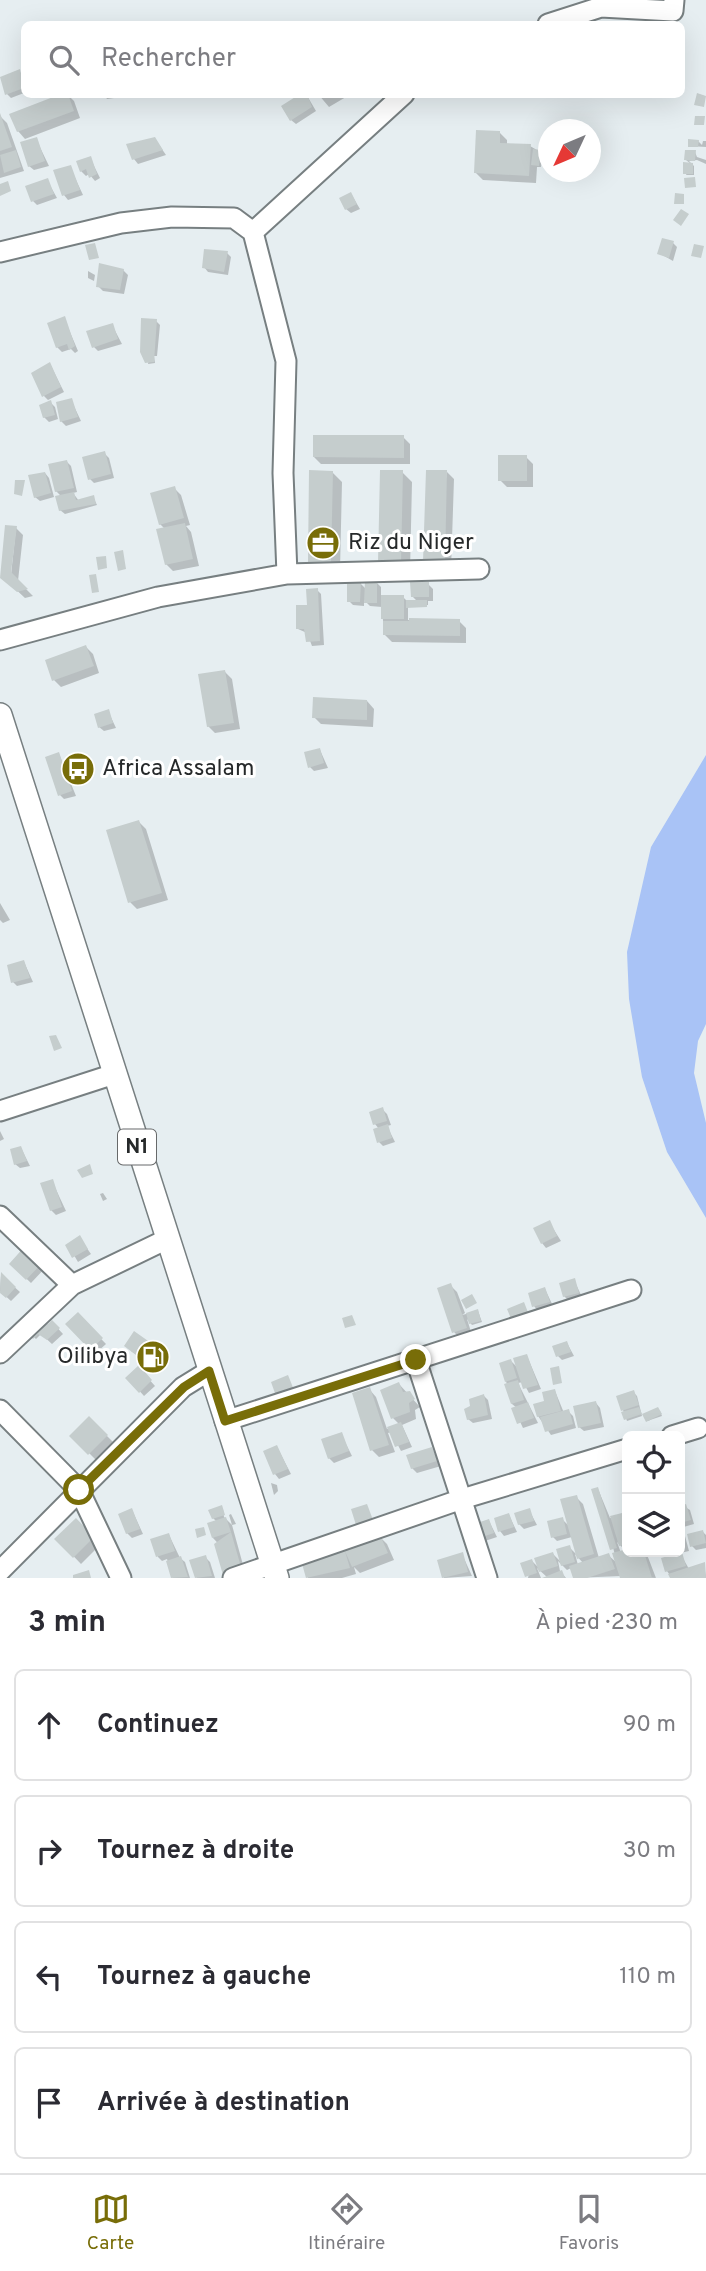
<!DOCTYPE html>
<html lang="fr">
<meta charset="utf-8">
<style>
:root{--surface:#fff;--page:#f7f7f7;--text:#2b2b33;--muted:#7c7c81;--line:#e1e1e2;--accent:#786d08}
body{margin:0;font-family:Overpass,sans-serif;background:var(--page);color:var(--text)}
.controls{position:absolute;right:21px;bottom:21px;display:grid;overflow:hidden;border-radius:10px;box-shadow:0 7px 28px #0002}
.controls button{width:63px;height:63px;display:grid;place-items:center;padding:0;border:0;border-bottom:2px solid var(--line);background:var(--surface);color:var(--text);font:35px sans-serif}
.compass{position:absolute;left:538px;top:119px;width:63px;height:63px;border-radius:50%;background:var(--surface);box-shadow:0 7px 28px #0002;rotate:226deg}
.stop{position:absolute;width:21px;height:21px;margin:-16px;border:5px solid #786d08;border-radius:50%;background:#fff}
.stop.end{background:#786d08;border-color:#fff;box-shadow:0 2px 7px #0008}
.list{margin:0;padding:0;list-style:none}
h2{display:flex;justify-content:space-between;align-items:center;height:91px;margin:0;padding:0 28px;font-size:30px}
h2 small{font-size:23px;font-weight:400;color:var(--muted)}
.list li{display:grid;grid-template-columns:46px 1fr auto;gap:21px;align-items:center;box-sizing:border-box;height:112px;margin:0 14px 14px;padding:0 14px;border:2px solid var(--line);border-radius:10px}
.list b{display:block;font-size:26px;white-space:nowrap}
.list em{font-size:23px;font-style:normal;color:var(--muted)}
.icon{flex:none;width:38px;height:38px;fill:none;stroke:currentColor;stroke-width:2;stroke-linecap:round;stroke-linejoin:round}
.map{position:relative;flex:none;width:706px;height:1578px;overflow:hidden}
.search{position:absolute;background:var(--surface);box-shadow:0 7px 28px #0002;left:21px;right:21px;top:21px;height:77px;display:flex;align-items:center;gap:18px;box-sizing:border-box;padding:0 24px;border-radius:10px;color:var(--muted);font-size:26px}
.sheet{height:595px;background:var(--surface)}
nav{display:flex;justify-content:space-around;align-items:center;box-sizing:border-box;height:98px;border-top:2px solid var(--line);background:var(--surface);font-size:19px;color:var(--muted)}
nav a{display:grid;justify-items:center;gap:4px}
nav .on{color:var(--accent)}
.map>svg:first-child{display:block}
.water{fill:#a9c3f6}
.shadow{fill:#0003;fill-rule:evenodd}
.building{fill:#c5cdcd}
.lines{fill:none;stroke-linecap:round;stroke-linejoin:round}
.minor-casing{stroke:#777f81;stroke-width:23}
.major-casing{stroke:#777f81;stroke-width:26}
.minor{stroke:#fff;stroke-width:19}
.major{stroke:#fff;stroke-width:23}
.route{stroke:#786d08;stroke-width:9}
.labels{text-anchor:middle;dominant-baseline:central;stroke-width:6;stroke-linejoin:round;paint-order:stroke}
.shield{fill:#fff;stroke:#67696a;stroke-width:2}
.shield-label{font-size:21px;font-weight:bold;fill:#26292a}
.poi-label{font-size:23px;fill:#26292a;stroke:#fff;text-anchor:start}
</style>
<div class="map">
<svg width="706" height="1578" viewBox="0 0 706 1578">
<rect width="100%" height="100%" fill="#e6eef1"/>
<path class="water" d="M706,755V1024L698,1041L694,1073L706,1123V1218L667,1152L642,1077L629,999L627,952L651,847Z"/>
<path class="shadow" d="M19,71L24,77V93L11,98L7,94Z
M67,94L74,101L80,118L25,139L18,131Z
M104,94H114V98L107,99Z
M306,94L316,111L296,124L291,120Z
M318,94H351L329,107Z
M0,116L7,123L24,171L0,178Z
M500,133L507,140V145L530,146L542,153L541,167H537L536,183L483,180L476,173Z
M36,139L49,166L34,170L29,166Z
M155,139L166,155L138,164L134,159Z
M698,141L702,145L703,141H706V147L689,146Z
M695,152L697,157L706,160V164L697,160L689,161L694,166V175H686L691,164L686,160Z
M90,158L100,178L95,181L89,174L86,176L81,171Z
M70,167L83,195L68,200L64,195Z
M47,180L57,198L37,205L33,201Z
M351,194L360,209L351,213L346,209Z
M673,243L677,247L673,261L659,253Z
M227,253L231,257L228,275L208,272L204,267Z
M123,270L128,275L124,294L103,291L98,286Z
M88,271L95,275L94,281L88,278Z
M64,318L78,351L75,353L71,349L62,352L57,347Z
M156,321L160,325L157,356H154L155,363L148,364Z
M112,325L122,344L98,351L94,347Z
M50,364L64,392L48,400L55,407L58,419L49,422L44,417L50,402L44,396Z
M71,400L81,421L66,426L61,421Z
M403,437L410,444V464H321L314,457Z
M104,453L109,458L114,478L94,483L90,479Z
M526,457L533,464V487H507L500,480Z
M67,462L71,466L77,492L73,493L79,501L93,497L97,505L65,514L60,510L61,496L56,491Z
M332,472L342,482L340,571H320L310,561Z
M402,472L412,482L410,572L379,562Z
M447,472L454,479L451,570L432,569Z
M45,473L49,478L54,497L40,501L35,497Z
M174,488L181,495L190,525L186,526L191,532L199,566L173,571L166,564L165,529L160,524Z
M16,528L23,535L18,581L33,596L25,598L10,584Z
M376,582L381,587V597H403L408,602H418L412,596L428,584L433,589V601H428V605L408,606V620L459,621L466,628V643L392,642L384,634L382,607L370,606L364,600V606L353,605L349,601L360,583L366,589Z
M317,590L321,594L324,645L312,646L307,633L298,629Z
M86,647L93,654L99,673L61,687L54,680Z
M225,672L232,679L240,729L215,733L208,726Z
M367,701L374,709L373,727L321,724L314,717Z
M108,711L116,728L104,731L99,727Z
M320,750L328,768L314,771L310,767Z
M59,754L76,796L64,799L60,795Z
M139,822L146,829L168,900L137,909L130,902Z
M0,903L10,920L3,923L0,920Z
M24,962L33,982L17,986L13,982Z
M382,1109L387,1114L391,1125L387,1126L395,1142L383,1146L379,1142V1129L375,1124Z
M0,1131L4,1139L0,1141Z
M21,1148L30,1166L20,1168L15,1164Z
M52,1181L66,1211L56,1215L51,1210Z
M103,1193L107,1199L103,1201L100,1194Z
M549,1222L561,1241L546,1248L542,1243Z
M79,1237L91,1254L78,1262L68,1245Z
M26,1248L46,1267L31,1283L11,1264Z
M1,1275L20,1292L11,1301L0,1291Z
M574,1280L582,1297L569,1301L564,1296Z
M450,1285L457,1292L465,1313L462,1315L478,1311L482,1322L472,1325L467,1319L472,1335L461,1339L454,1332Z
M545,1289L553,1306L538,1311L534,1306Z
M78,1315L106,1344L96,1353L68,1325Z
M52,1322L63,1334L52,1344L41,1334L36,1339L30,1333Z
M567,1343L574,1356L562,1360L558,1356Z
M150,1344L154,1348L146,1361L131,1351Z
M527,1356L541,1389L529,1393L523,1382L518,1383L538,1423L523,1428L514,1409L517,1408L512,1404L506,1381L511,1361L518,1368Z
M139,1368L155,1386L144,1396L128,1378Z
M399,1384L420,1407L415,1410L416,1419L402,1425L412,1447L401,1451L391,1432L388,1433L395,1452L379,1457L372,1450L369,1389L376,1397L387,1429L399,1424L393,1418Z
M555,1391L564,1413L568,1411L573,1416L576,1428L551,1435L538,1416Z
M633,1392L637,1396L642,1416L627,1421L623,1410Z
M484,1396L488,1400L492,1419L473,1423L468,1419Z
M596,1403L600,1408L604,1427L584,1431L579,1427Z
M660,1411L662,1416L647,1421Z
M89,1418L114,1443L96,1460L72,1436Z
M341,1434L352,1456L334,1463L329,1458Z
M277,1447L291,1474L279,1479L275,1474Z
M432,1449L441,1466L417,1473L412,1468Z
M271,1483L277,1485L278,1491L274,1495Z
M598,1489L610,1518L627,1515V1552H646L656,1578L621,1576L574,1578L571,1568L567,1570L558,1561L560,1571L566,1578H548L537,1568L541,1578H528L532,1561L539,1568L553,1554L562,1563L569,1547L577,1555L572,1537L557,1541L553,1537L562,1519L569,1526L576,1497L583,1504L599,1558L608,1555L617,1563ZM617,1542L626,1551L621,1553ZM575,1554L583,1563L578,1565Z
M680,1504L690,1510L694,1524L680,1528Z
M223,1509L224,1517L232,1525L245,1572L213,1538L217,1522L213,1518Z
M132,1510L143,1534L132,1538L127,1533Z
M529,1510L537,1525L524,1529L519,1524Z
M231,1514L236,1524L232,1525L229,1515Z
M509,1515L517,1532L504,1536L500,1531Z
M76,1520L100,1545L81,1564L57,1539Z
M489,1521L497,1537L485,1541L481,1537Z
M680,1532L685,1536L689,1551L680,1553L689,1569L704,1564L706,1578H672L667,1571L672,1557L667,1552H680Z
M703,1532L706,1535V1548L696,1550L692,1546Z
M169,1535L180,1558L185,1562L190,1578H173L167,1559L162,1561L158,1557L152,1541Z
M380,1537L387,1544L394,1560L360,1573L354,1567L356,1574L342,1578H308L303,1561Z
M462,1554L472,1576L444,1578L439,1561Z
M205,1557L210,1562L215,1578H197L191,1562Z"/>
<path class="building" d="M20,69L24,88L5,95L0,77Z
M697,93L706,96L704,107L694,105Z
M61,94H68L74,111L17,132L9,114Z
M300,94H307L312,107L290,121L281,106Z
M0,113L12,147L0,151Z
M695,116H705L704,125H694Z
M476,130L500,131V143L531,144L529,176L474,173Z
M37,137L45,161L28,167L20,142Z
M155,137L163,150L132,160L126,144Z
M688,139L699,140L698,147H688Z
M533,149L541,150L539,166L531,165Z
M16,150L21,167L4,173L0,155Z
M685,150H696L695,161L684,160Z
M91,156L97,174L89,178L86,169L80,172L76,161Z
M683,162L693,163V174H683Z
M71,165L80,190L62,196L53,170Z
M695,177L696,187L685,188L684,178Z
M48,178L54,194L31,202L25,186Z
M8,181L11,191L0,196V184Z
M351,192L357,204L345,210L339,198Z
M675,193L684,194V204H674Z
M681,209L689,214L681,226L673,220Z
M662,238L674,241L669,258L657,254Z
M95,243L99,258L89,260L85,245Z
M694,244L704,246L701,258L691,256Z
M204,249L228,251L224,272L202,268Z
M99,263L124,269L120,290L96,287Z
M65,316L75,346L69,350L67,344L56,348L47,323Z
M141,318L157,319L154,362L145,363L140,352Z
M113,323L118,339L92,348L86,331Z
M50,362L61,387L42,397L31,373Z
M72,398L78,417L60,422L56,402Z
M51,400L55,415L43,418L39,405Z
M313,435H404V458L313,457Z
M105,451L111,474L88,480L82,457Z
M498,455H527V481H498Z
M67,460L74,488L55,492L48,464Z
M309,470L333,471L331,563L308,562Z
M380,470H403L401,563H378Z
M426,470H447L445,563L423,562Z
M45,472L51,493L34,498L28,475Z
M15,480H25L22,496L14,494Z
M175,486L184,518L159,525L150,493Z
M74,492L76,500L94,495L96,504L59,511L55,496Z
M185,523L193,559L165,565L156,529Z
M5,525L17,526L11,572L28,589L17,592L0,578Z
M123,550L126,569L118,571L114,552Z
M106,556L107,568L98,570L96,557Z
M96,574L99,592L92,593L89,575Z
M365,580L377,581V603H364Z
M347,581H361L360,602H347Z
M410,582H429V597H411Z
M318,588L320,641L306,642L304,629H296V605H307L306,589Z
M381,595H404V619H381Z
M406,600H427V607L406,608Z
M409,618L460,619V636L383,635V621H409Z
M86,645L94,666L52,681L45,660Z
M225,670L234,723L207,727L198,674Z
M313,697L367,700V720L312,718Z
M109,709L113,723L98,728L94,714Z
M320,748L324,763L308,768L304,752Z
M59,752L72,791L58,796L45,757Z
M139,820L162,893L128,903L106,830Z
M24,960L30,978L11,983L7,965Z
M56,1035L62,1048L54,1051L49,1036Z
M383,1107L387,1121L373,1125L369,1112Z
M388,1124L392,1138L377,1143L373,1129Z
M21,1146L27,1161L14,1165L10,1149Z
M90,1164L93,1174L82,1178L77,1170Z
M53,1179L62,1207L50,1211L40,1183Z
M550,1220L557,1236L541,1244L533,1228Z
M80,1235L88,1249L72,1258L65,1245Z
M26,1245L43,1262L26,1280L9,1264Z
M1,1272L16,1287L6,1298L0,1293Z
M575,1278L579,1293L563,1297L559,1283Z
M451,1283L467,1328L452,1333L437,1288Z
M545,1287L550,1302L532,1307L528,1293Z
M472,1294L477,1303L466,1309L461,1300Z
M524,1302L529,1315L512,1321L507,1309Z
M478,1309L481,1321L469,1324L466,1313Z
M78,1312L103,1338L90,1350L65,1324Z
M352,1315L356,1325L345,1328L342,1318Z
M41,1320L47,1325L52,1320L60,1328L47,1340L38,1334L33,1339L28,1333Z
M134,1331L151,1343L140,1358L124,1346Z
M567,1341L571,1352L556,1357L552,1346Z
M527,1354L538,1385L523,1389L513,1358Z
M511,1359L517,1378L505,1382L499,1363Z
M139,1365L152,1380L139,1393L125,1378Z
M559,1366L562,1383L553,1385L550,1368Z
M288,1375L294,1390L276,1396L271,1382Z
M518,1380L524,1400L511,1404L504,1384Z
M399,1382L403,1392L410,1391L415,1399L409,1403L410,1412L391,1419L380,1390Z
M370,1387L389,1445L370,1451L352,1393Z
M555,1389L561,1411L537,1417L533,1404L544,1401L542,1392Z
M634,1390L639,1405L621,1411L616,1396Z
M484,1394L488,1415L467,1420L464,1409L470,1406L469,1399Z
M596,1401L601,1423L578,1428L573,1406Z
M528,1402L534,1418L517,1424L511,1408Z
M639,1407L642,1414L624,1420L621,1412Z
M658,1407L662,1414L646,1422L642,1414Z
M569,1409L573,1424L545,1432L540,1417Z
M89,1416L108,1435L88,1455L69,1436Z
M401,1422L409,1442L395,1447L387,1427Z
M342,1432L349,1451L328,1459L321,1439Z
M277,1445L288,1469L273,1475L263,1451Z
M432,1447L437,1461L411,1469L406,1455Z
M598,1487L617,1548L610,1550L591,1489Z
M577,1495L594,1554L577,1559L560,1499Z
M367,1504L373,1520L356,1525L351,1509Z
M686,1504L691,1520L680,1523V1506Z
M222,1505L225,1515L212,1519L208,1510Z
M132,1508L140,1529L126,1534L118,1514Z
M530,1508L534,1521L518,1525L514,1513Z
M626,1512L627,1544L619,1546L610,1516Z
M509,1513L514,1527L498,1532L494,1518Z
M226,1517L231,1532L241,1567L223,1575L214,1544L231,1532L212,1538L207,1523Z
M563,1517L567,1534L551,1538L547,1521Z
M76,1518L94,1537L73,1558L54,1539Z
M489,1519L494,1533L479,1538L474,1524Z
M204,1527L206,1535L197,1538L195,1529Z
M703,1530L706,1543L690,1547L687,1534Z
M169,1533L175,1551L156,1557L150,1539Z
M380,1535L388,1553L352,1567L344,1549Z
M570,1545L575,1562L561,1566L556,1549Z
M344,1548L350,1568L306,1578L301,1560Z
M627,1549V1552H644L652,1578H620L612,1553Z
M463,1552L468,1572L442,1578L437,1560Z
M553,1552L558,1566L539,1572L534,1558Z
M682,1552L686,1566L665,1572L661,1558Z
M609,1553L615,1569L587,1578H573L569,1566Z
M206,1555L212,1576L195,1578L189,1560Z
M181,1556L188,1577L171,1578L166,1561Z
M532,1559L537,1573L525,1577L520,1563Z
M705,1562L706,1578H670L668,1574Z
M89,1570L91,1578H73V1575Z
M562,1570L565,1578H542Z"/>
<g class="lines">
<defs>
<path id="minor" d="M548,24L601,7L673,11L674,0
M0,252L121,223L172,217L234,218L253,232
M287,574L283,473L286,361L253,232L404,94
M0,640L158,597L287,574L479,569
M0,1111L105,1077
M0,1216L72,1285
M0,1353L72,1285L159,1243
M416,1360L487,1578
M0,1410L79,1490L121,1578
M225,1421L631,1290
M672,1436L698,1428
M0,1571L183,1387L209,1371
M233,1578L462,1499L627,1449"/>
<path id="major" d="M0,715L277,1578"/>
</defs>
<use href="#minor" class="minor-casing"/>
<use href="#major" class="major-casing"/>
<use href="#minor" class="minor"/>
<use href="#major" class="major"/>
</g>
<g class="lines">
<path class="route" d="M79,1490L184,1387L209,1371L225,1421L416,1360"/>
</g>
<defs>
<symbol id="office-disc" viewBox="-11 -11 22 22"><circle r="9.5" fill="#786d08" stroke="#fff"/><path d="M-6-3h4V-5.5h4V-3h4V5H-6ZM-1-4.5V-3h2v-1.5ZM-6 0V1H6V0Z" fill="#fff"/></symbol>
<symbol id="bus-disc" viewBox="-11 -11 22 22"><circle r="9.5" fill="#786d08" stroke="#fff"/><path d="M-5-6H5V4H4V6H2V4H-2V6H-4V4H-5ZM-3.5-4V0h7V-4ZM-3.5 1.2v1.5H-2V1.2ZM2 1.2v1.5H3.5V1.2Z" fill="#fff"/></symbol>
<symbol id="fuel-disc" viewBox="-11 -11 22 22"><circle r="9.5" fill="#786d08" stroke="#fff"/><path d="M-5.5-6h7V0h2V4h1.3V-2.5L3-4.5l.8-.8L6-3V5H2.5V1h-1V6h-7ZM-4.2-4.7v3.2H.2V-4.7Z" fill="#fff"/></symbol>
</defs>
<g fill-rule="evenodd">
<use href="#office-disc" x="304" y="524" width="38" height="38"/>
<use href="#bus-disc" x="59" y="750" width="38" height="38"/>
<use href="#fuel-disc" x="134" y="1338" width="38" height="38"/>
</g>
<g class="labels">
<rect class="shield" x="118" y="1129.5" width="38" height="35" rx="5"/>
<g class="shield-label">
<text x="137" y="1147">N1</text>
</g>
<g class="poi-label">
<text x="348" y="543">Riz du Niger</text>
<text x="102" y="769">Africa Assalam</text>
<text x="128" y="1357" text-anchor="end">Oilibya</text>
</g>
</g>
</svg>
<div class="controls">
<button><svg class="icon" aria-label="locate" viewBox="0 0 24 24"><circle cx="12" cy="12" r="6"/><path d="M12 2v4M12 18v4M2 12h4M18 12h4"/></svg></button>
<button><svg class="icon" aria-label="layers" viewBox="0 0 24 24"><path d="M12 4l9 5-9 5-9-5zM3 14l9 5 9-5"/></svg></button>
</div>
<svg class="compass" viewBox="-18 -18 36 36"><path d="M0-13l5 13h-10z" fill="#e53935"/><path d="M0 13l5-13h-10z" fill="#7c7c81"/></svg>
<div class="stop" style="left:79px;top:1490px"></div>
<div class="stop end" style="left:416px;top:1360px"></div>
<div class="search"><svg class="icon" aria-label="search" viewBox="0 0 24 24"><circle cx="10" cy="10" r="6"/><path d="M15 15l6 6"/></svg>Rechercher</div>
</div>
<section class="sheet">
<h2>3 min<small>À pied · 230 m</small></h2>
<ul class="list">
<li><svg class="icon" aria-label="ahead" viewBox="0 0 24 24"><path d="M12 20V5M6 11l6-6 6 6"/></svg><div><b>Continuez</b></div><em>90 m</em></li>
<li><svg class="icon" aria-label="right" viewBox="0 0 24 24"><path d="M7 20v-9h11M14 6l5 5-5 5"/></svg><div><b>Tournez à droite</b></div><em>30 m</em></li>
<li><svg class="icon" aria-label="left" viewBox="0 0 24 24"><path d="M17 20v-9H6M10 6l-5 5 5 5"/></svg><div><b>Tournez à gauche</b></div><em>110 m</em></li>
<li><svg class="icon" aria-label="arrive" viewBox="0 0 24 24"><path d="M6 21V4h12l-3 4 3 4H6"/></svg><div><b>Arrivée à destination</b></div></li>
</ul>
</section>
<nav>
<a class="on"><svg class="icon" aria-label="map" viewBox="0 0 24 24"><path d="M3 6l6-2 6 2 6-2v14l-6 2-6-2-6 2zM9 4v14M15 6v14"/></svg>Carte</a>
<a><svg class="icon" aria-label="directions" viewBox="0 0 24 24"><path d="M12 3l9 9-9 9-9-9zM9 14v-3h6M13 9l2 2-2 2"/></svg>Itinéraire</a>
<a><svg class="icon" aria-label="saved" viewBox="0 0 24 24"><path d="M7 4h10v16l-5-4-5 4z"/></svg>Favoris</a>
</nav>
